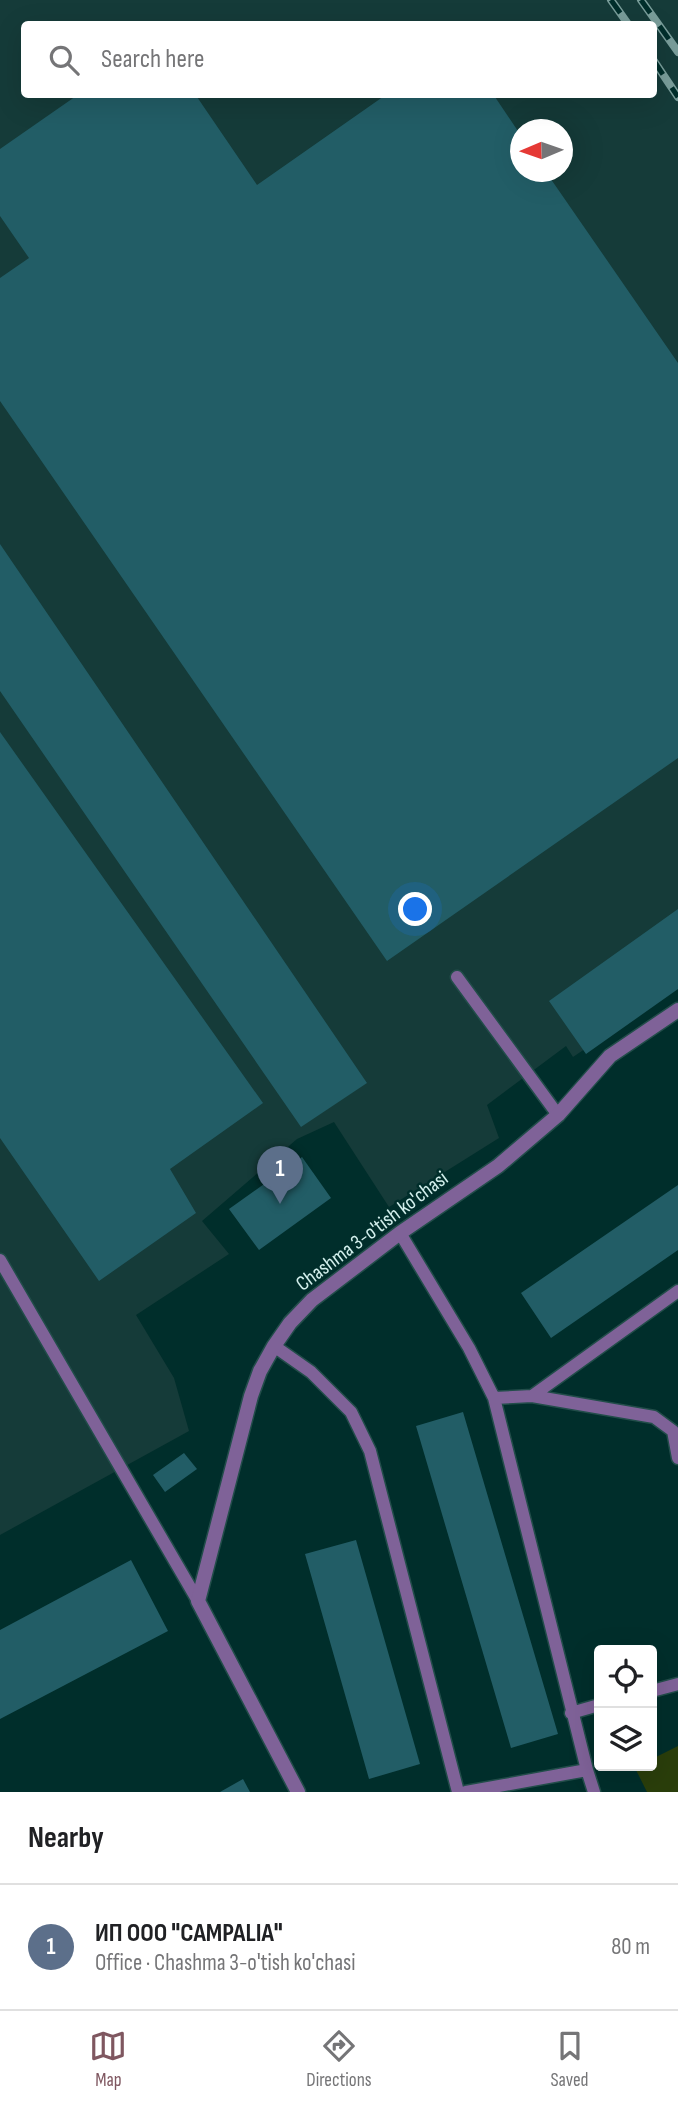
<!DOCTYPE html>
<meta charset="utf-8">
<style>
:root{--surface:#fff;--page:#f2f2f2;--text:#202124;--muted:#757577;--line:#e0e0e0;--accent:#7f5760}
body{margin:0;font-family:"Sofia Sans Condensed",sans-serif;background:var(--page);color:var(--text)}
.controls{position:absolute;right:21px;bottom:21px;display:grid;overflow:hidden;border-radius:7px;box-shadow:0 7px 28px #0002}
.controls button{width:63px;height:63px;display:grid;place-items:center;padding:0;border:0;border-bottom:2px solid var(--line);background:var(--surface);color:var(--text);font:35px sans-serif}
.compass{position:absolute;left:510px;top:119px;width:63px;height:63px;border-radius:50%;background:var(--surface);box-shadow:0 7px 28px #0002;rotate:268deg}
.you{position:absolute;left:416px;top:910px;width:24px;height:24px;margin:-18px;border:5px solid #fff;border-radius:50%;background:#1a73e8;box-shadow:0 0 0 10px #1a73e833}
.badge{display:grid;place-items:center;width:46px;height:46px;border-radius:50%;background:var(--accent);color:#fff;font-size:23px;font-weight:700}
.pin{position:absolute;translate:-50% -58px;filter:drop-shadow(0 2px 4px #0008)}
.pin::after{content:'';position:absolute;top:37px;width:24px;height:21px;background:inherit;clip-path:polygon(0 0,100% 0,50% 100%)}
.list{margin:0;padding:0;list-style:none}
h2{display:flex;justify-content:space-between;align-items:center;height:91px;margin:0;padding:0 28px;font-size:30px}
h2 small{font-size:23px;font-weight:400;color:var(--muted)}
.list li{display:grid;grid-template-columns:46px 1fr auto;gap:21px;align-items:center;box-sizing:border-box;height:126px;padding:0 28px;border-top:2px solid var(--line)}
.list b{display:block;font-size:26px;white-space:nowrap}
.list p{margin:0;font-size:23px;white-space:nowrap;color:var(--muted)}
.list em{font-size:23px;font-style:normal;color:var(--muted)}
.icon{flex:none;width:38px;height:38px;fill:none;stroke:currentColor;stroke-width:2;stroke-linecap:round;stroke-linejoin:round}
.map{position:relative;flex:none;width:678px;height:1792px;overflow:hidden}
.search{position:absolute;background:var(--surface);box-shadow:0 7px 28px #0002;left:21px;right:21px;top:21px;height:77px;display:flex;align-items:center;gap:18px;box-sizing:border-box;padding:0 24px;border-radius:7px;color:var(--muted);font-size:26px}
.sheet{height:217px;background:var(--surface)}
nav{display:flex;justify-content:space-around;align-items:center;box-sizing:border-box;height:98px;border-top:2px solid var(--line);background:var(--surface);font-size:19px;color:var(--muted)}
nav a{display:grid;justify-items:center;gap:4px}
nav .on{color:var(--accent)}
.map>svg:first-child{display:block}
.built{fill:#153b39;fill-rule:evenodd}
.green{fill:#2a3e0b}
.building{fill:#225d66}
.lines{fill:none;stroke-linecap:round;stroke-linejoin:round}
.lane-casing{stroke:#224d4a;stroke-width:15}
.street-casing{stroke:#224d4a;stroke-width:17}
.lane{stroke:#7f6298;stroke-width:12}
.street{stroke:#7f6298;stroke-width:14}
.rail-casing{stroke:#799d9a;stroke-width:8}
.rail{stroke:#002e2b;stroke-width:5;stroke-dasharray:16;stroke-linecap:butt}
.labels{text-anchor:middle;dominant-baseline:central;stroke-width:5;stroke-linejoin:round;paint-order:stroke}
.street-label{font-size:21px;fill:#d2efec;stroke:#002e2b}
</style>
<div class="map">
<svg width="678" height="1792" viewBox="0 0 678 1792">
<rect width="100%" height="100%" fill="#002e2b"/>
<path class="built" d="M0,0H678V986L573,1057L566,1046L487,1105L499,1138L389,1207L334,1122L297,1139L202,1221L229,1254L136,1315L174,1378L189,1431L0,1535ZM24,24H654V94H24ZM520,130H562V172H520Z"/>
<path class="green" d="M678,1746V1792H647L635,1768L639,1766H652V1759Z"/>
<path class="building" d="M79,94H195L257,185L387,94H493L520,134V172H546L678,363V758L387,961L0,401V278L29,258L0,216V149Z
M0,544L367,1083L301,1127L0,691Z
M0,732L263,1103L170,1169L196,1213L99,1281L0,1138Z
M678,909V989L586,1054L549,1001Z
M302,1157L331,1198L259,1250L229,1209Z
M678,1185V1250L551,1338L521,1293Z
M463,1412L558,1734L511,1748L416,1426Z
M184,1453L197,1469L165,1492L153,1475Z
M356,1540L420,1764L369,1779L305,1554Z
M131,1560L168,1631L0,1719V1630Z
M243,1779L250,1792H220Z"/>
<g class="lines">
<defs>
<path id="lane" d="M457,977L558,1115
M400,1233L469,1348L494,1398L587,1770L466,1792
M0,1260L198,1601
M274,1346L311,1372L351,1412L370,1451L458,1792
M532,1396L678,1291
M494,1398L532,1396L654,1417L673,1431L678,1458
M652,1691L678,1684
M571,1713L599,1705
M587,1770L594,1792"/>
<path id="street" d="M298,1792L198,1601L251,1396L260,1371L274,1346L290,1323L312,1300L400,1233L498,1166L558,1115L610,1056L678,1010"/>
</defs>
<use href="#lane" class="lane-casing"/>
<use href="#street" class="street-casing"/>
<use href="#lane" class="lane"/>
<use href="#street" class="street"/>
<defs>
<path id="rail" d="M611,0L628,24
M641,0L678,52
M654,61L678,97"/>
</defs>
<use href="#rail" class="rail-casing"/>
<use href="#rail" class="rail"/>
</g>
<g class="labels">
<g class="street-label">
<text transform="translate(372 1231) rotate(-37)">Chashma 3-o'tish ko'chasi</text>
</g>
</g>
</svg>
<div class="controls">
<button><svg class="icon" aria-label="locate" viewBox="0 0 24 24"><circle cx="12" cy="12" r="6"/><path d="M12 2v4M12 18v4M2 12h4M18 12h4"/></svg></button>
<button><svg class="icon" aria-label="layers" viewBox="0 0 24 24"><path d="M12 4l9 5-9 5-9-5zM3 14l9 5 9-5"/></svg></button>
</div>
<svg class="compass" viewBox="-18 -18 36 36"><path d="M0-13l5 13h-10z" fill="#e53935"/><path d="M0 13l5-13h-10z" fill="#757577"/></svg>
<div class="you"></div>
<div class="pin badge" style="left:280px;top:1204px;background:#5c6f8a">1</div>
<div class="search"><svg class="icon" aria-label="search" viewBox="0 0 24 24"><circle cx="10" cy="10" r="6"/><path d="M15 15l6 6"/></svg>Search here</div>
</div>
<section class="sheet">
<h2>Nearby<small></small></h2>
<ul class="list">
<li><span class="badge" style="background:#5c6f8a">1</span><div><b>ИП ООО &quot;CAMPALIA&quot;</b><p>Office · Chashma 3-o'tish ko'chasi</p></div><em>80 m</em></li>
</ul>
</section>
<nav>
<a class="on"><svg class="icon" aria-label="map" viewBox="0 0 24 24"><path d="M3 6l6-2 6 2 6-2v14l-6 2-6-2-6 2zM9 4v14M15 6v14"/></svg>Map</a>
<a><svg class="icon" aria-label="directions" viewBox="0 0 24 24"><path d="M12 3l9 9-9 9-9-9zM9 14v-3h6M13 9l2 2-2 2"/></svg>Directions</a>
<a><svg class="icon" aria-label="saved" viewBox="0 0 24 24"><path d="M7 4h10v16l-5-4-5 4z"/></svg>Saved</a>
</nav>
